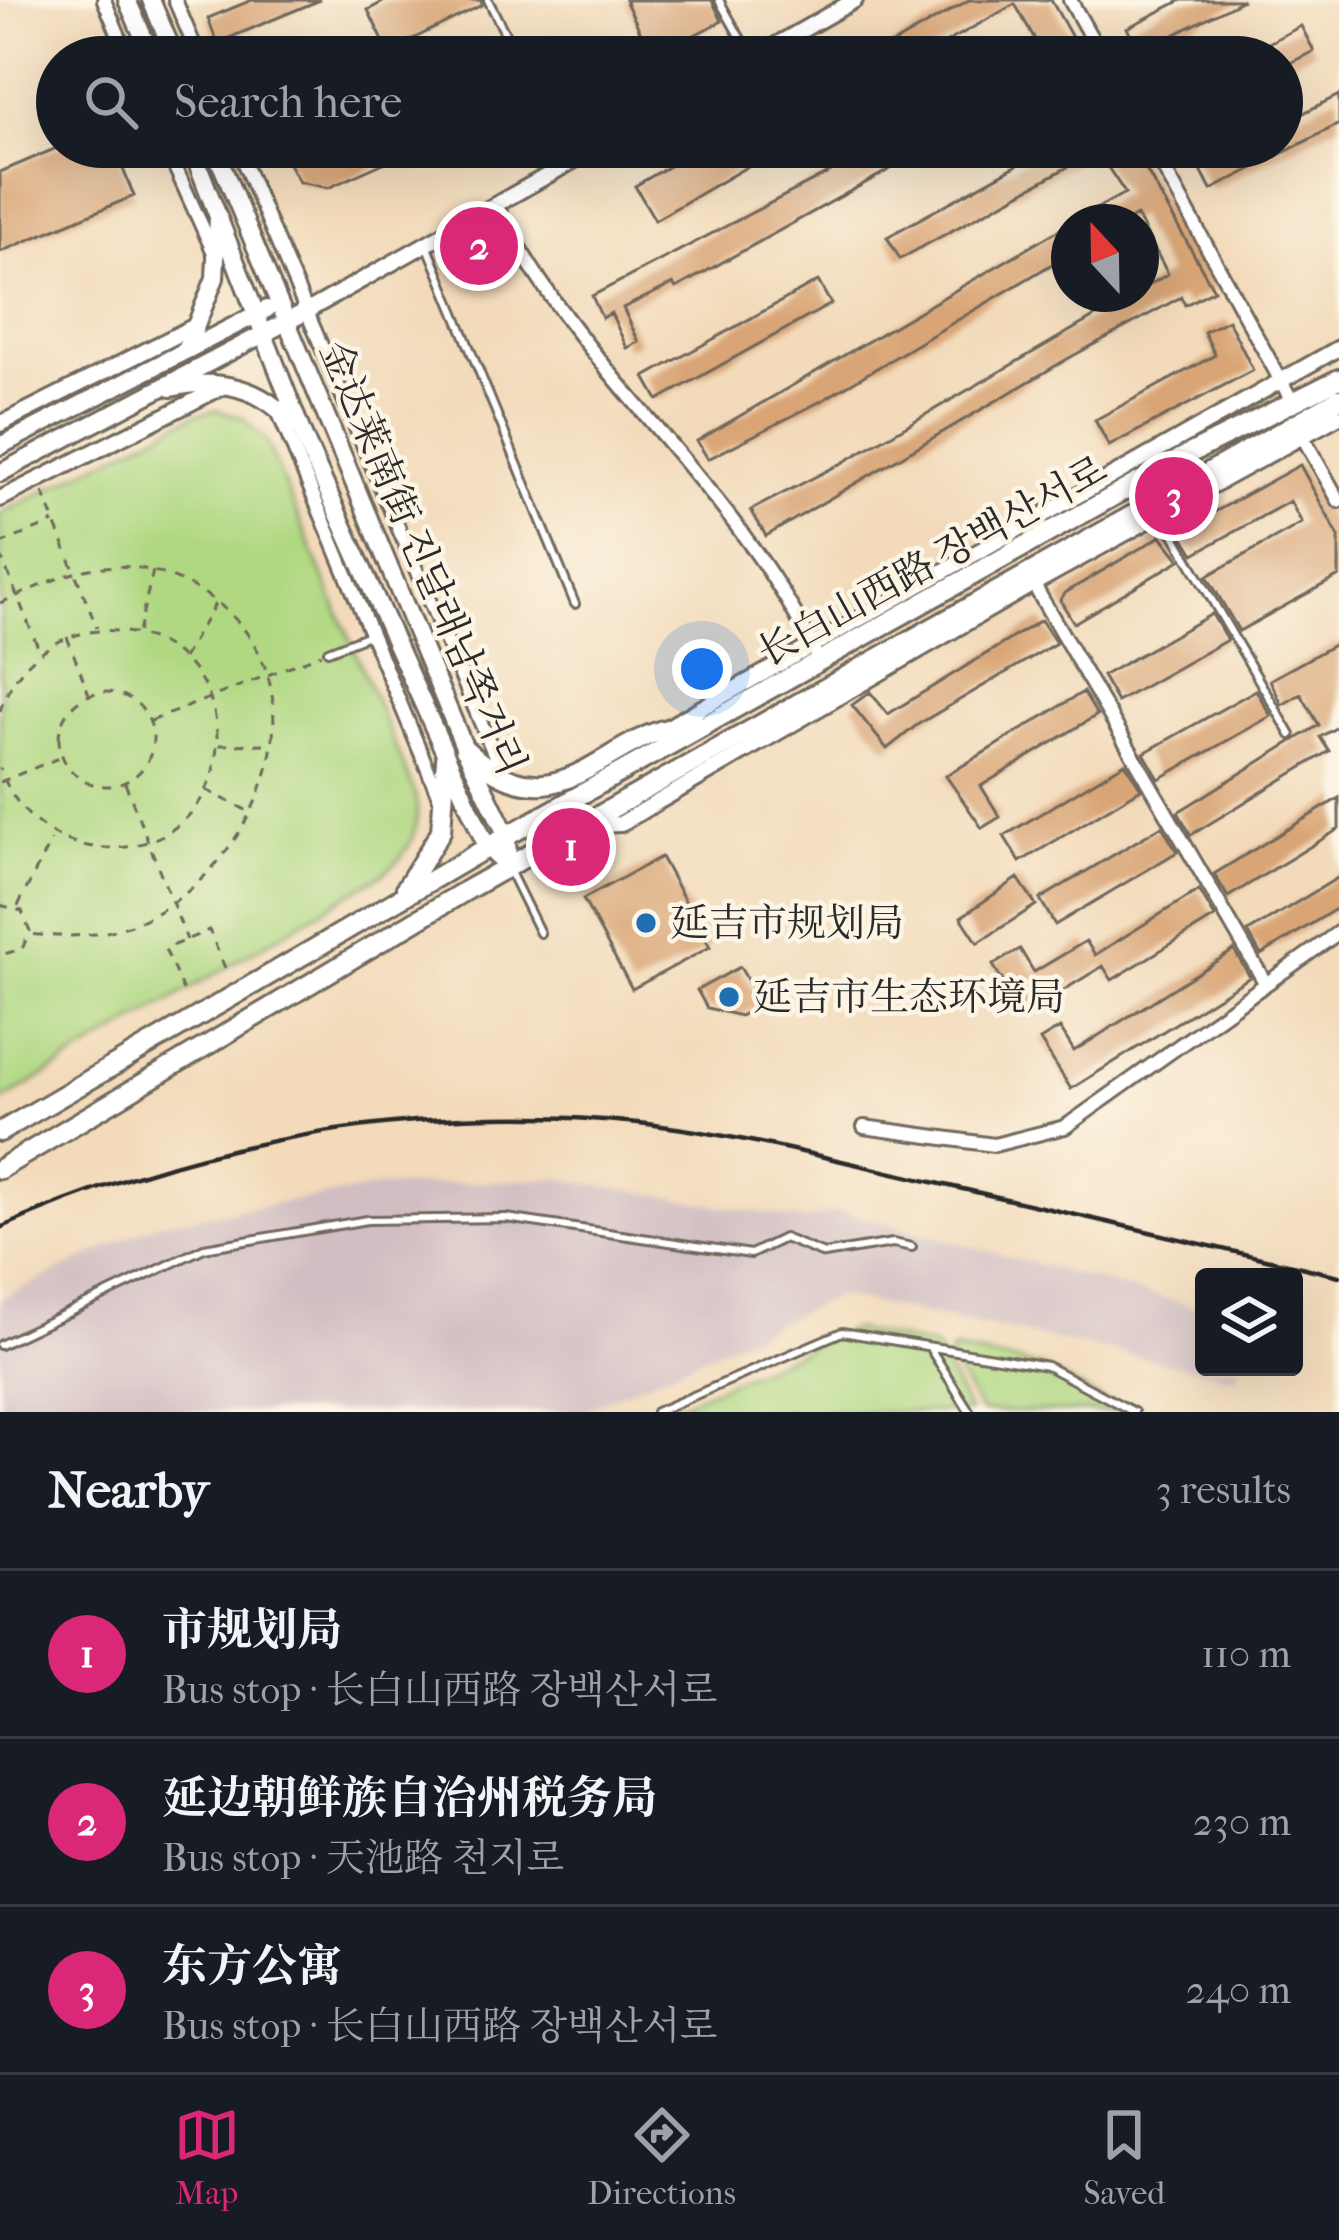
<!DOCTYPE html>
<meta charset="utf-8">
<style>
:root{--surface:#171b24;--page:#242831;--text:#f1f3f6;--muted:#9ea1a6;--line:#363941;--accent:#db2777}
body{margin:0;font-family:"IM FELL French Canon","Noto Serif SC","Noto Serif KR",serif;background:var(--page);color:var(--text)}
.controls{position:absolute;right:36px;bottom:36px;display:grid;overflow:hidden;border-radius:12px;box-shadow:0 12px 48px #0002}
.controls button{width:108px;height:108px;display:grid;place-items:center;padding:0;border:0;border-bottom:3px solid var(--line);background:var(--surface);color:var(--text);font:60px sans-serif}
.compass{position:absolute;left:1051px;top:204px;width:108px;height:108px;border-radius:50%;background:var(--surface);box-shadow:0 12px 48px #0002;rotate:338deg}
.you{position:absolute;left:702px;top:669px;width:42px;height:42px;margin:-30px;border:9px solid #fff;border-radius:50%;background:#1a73e8;box-shadow:0 0 0 18px #1a73e833}
.badge{display:grid;place-items:center;width:78px;height:78px;border-radius:50%;background:var(--accent);color:#fff;font-size:39px;font-weight:700}
.pin{position:absolute;translate:-50% -50%;border:6px solid #fff;box-shadow:0 3px 12px #0006}
.list{margin:0;padding:0;list-style:none}
h2{display:flex;justify-content:space-between;align-items:center;height:156px;margin:0;padding:0 48px;font-size:51px}
h2 small{font-size:39px;font-weight:400;color:var(--muted)}
.list li{display:grid;grid-template-columns:78px 1fr auto;gap:36px;align-items:center;box-sizing:border-box;height:168px;padding:0 48px;border-top:3px solid var(--line)}
.list b{display:block;font-size:45px;white-space:nowrap}
.list p{margin:0;font-size:39px;white-space:nowrap;color:var(--muted)}
.list em{font-size:39px;font-style:normal;color:var(--muted)}
.icon{flex:none;width:66px;height:66px;fill:none;stroke:currentColor;stroke-width:2;stroke-linecap:round;stroke-linejoin:round}
.map{position:relative;flex:none;width:1339px;height:1412px;overflow:hidden}
.search{position:absolute;background:var(--surface);box-shadow:0 12px 48px #0002;left:36px;right:36px;top:36px;height:132px;display:flex;align-items:center;gap:30px;box-sizing:border-box;padding:0 42px;border-radius:66px;color:var(--muted);font-size:45px}
.sheet{height:660px;background:var(--surface)}
nav{display:flex;justify-content:space-around;align-items:center;box-sizing:border-box;height:168px;border-top:3px solid var(--line);background:var(--surface);font-size:33px;color:var(--muted)}
nav a{display:grid;justify-items:center;gap:6px}
nav .on{color:var(--accent)}
.map>svg:first-child{display:block}
.industrial{fill:#d2bec2}
.green{fill:#b0d882;stroke:#6e8256;stroke-width:3}
.building{fill:#d9a576}
.lines{fill:none;stroke-linecap:round;stroke-linejoin:round}
.service-casing{stroke:#71685d;stroke-width:12}
.minor-casing{stroke:#71685d;stroke-width:18}
.tertiary-casing{stroke:#71685d;stroke-width:20}
.secondary-casing{stroke:#71685d;stroke-width:22}
.primary-casing{stroke:#71685d;stroke-width:24}
.path{stroke:#71685d;stroke-width:3;stroke-dasharray:9 9;stroke-linecap:butt}
.service{stroke:#fff;stroke-width:6}
.minor{stroke:#fff;stroke-width:12}
.tertiary{stroke:#fff;stroke-width:14}
.secondary{stroke:#fff;stroke-width:16}
.primary{stroke:#fff;stroke-width:18}
.rail{stroke:#2b2b2b;stroke-width:4.5}
.poi-dot{fill:#1f6fb2;stroke:#fcf5e5;stroke-width:4.5}
.labels{text-anchor:middle;dominant-baseline:central;stroke-width:9;stroke-linejoin:round;paint-order:stroke}
.street-label{font-size:39px;fill:#2b2b2b;stroke:#fcf5e5}
.poi-label{font-size:39px;fill:#2b2b2b;stroke:#fcf5e5;text-anchor:start}
</style>
<div class="map">
<svg width="1339" height="1412" viewBox="0 0 1339 1412">
<rect width="100%" height="100%" fill="#fcf5e5"/>
<filter id="ink" filterUnits="userSpaceOnUse"><feTurbulence type="fractalNoise" baseFrequency=".00833" numOctaves="2"/><feDisplacementMap in="SourceGraphic" scale="24" xChannelSelector="R" yChannelSelector="G"/><feConvolveMatrix kernelMatrix="1 2 1 2 8 2 1 2 1" color-interpolation-filters="sRGB"/></filter>
<filter id="wash" filterUnits="userSpaceOnUse"><feTurbulence type="fractalNoise" baseFrequency=".004" numOctaves="4" result="noise"/><feDisplacementMap in="SourceGraphic" scale="48" xChannelSelector="R" yChannelSelector="G"/><feGaussianBlur stdDeviation="2.7" result="paint"/><feColorMatrix in="noise" values="0 0 0 0 0 0 0 0 0 0 0 0 0 0 0 0 0 1.4 0 .05"/><feComposite in="paint" operator="in"/></filter>
<g filter="url(#wash)">
<rect width="100%" height="100%" fill="#f2daba"/>
<path class="industrial" d="M557,1178L805,1220L839,1211L1204,1309V1367H1240L1238,1377L836,1296L580,1412H0V1299L158,1223L379,1187Z"/>
<path class="green" d="M216,410L242,417L266,441L414,791C424,824 409,857 381,875L0,1102V514L195,415Z
M851,1329L935,1347L969,1412H661Z
M953,1350L1041,1367L1126,1412H981L949,1358Z"/>
<g id="blocks">
<path class="building" d="M252,0H320L217,43L208,18Z
M387,0H481L482,5L388,51L368,10Z
M625,0H712L722,21L652,56Z
M969,0H1051L1083,57H1045L1015,4L920,57H870Z
M1182,0H1243L1168,38L1178,57H1142L1127,28Z
M1301,26L1314,51L1282,67V57H1242Z
M1339,95V124L1211,190L1189,147H1282V124Z
M59,147H114L134,196L0,252V172Z
M280,147H321L324,154L340,147H419L328,188L299,182Z
M702,147H781L655,220L635,186Z
M878,147H930L676,288L673,284L623,308L639,342L627,348L611,313L602,318L592,296Z
M1050,147H1133L1214,290L1185,305L1181,297L1069,358L766,536L751,510L842,463L1168,274L1137,216L1126,222H1072L1125,193L1097,151L900,259L887,237Z
M1069,224V254L823,400L708,459L697,441Z
M818,281L831,304L658,400L645,377Z
M1228,320L1253,370L1109,446L1095,420L1215,355L1204,332Z
M1300,465L1339,537V576L1239,631L1207,576L1302,523L1290,501L1194,554L1180,531Z
M1161,536L1180,560L1074,623L1060,600L1065,593Z
M1212,614L1227,640L1117,702L1102,676Z
M1041,620L1056,643L917,725L887,749L852,705L870,692L888,714Z
M1339,642V726L1320,737L1329,751L1191,835L1178,812L1319,725L1301,694L1282,705L1270,680Z
M1256,690L1271,716L1159,779L1144,753Z
M1083,692L1097,715L981,786L1000,817L982,828L946,776Z
M1125,763L1141,789L1020,862L1004,836Z
M1339,798V829L1228,897L1214,874Z
M1162,826L1177,852L1055,925L1040,899Z
M661,857L710,947L632,989L583,899Z
M1339,877V907L1261,955L1248,932Z
M1018,878L1036,905L978,943L961,917Z
M1199,890L1215,917L1112,980L1103,966L1023,1015L993,965L1020,949L1034,972L1086,941L1095,955Z
M1234,950L1250,977L1071,1089L1040,1040L1060,1028L1074,1051Z
M740,967L761,1004L740,1016L707,1008L697,990Z"/>
</g>
</g>
<g filter="url(#ink)">
<use href="#blocks" fill-opacity="0" stroke="#71685d" stroke-width="3"/>
<g class="lines">
<defs>
<path id="service" d="M488,0L517,57
M719,0L751,57
M561,147L568,160
M428,247L575,604
M1163,516L1291,735
M328,651L369,635
M509,870L540,933
M0,1345L204,1248L367,1220L506,1218L751,1254L784,1238L824,1254L893,1243L912,1247
M931,1350L970,1412
M656,1412L842,1332L1047,1366L1134,1412"/>
<path id="minor" d="M104,0L128,57
M175,0L199,57
M1070,0L1102,57
M166,147L215,255
M237,147L501,770
M1152,147L1292,401
M496,205C577,370 735,484 814,650
M280,416L441,801
M1300,432L1339,501
M1031,580L1266,984
M864,1127L994,1145L1065,1127L1339,932"/>
<path id="tertiary" d="M755,57L855,0
M307,311L598,147
M0,424L197,325
M0,499L226,385
M673,724L1339,348
M585,826L620,824L1033,584L1339,416"/>
<path id="secondary" d="M127,0L152,57
M151,0L175,57
M191,147L305,440L487,847L508,867
M214,147L465,749L507,836L508,867
M187,348L215,278L218,218
M171,388C217,377 263,387 293,425
M0,446L267,309
M0,473L307,311"/>
<path id="primary" d="M465,749C564,842 607,721 700,725
M406,888L441,831L446,759
M0,1132L507,836L1187,455L1339,379
M0,1169L472,887L1339,399"/>
</defs>
<use href="#service" class="service-casing"/>
<use href="#minor" class="minor-casing"/>
<use href="#tertiary" class="tertiary-casing"/>
<use href="#secondary" class="secondary-casing"/>
<use href="#primary" class="primary-casing"/>
<path class="path" d="M43,492L97,628
M0,544L54,522
M0,554L40,652
M0,603C32,590 69,570 104,567C141,563 177,576 208,596C336,683 258,871 138,922C104,937 66,938 30,934
M138,632L153,571
M67,637L89,694
M183,658L215,604
M59 739a47 47 0 1 1 94 0a47 47 0 1 1-94 0Z
M0,711C41,587 221,613 217,744C212,870 40,886 0,768
M151,721L321,654
M219,745L269,744
M0,782L61,757
M125,783L187,940
M206,790L252,813
M0,905L22,911L30,931L22,949L0,955
M18,906L51,840
M183,991L165,949L209,930L225,968"/>
<use href="#service" class="service"/>
<use href="#minor" class="minor"/>
<use href="#tertiary" class="tertiary"/>
<use href="#secondary" class="secondary"/>
<use href="#primary" class="primary"/>
<path class="rail" d="M0,1228C198,1139 422,1101 638,1123C737,1134 835,1160 932,1182C1068,1213 1203,1244 1339,1276"/>
</g>
</g>
<g class="poi-dot">
<circle cx="646" cy="923" r="12"/>
<circle cx="729" cy="997" r="12"/>
</g>
<g class="labels">
<g class="street-label">
<text transform="translate(423 558) rotate(67)">金达莱南街 진달래남쪽거리</text>
<text transform="translate(932 561) rotate(-29)">长白山西路 장백산서로</text>
</g>
<g class="poi-label">
<text x="670" y="923">延吉市规划局</text>
<text x="753" y="997">延吉市生态环境局</text>
</g>
</g>
</svg>
<div class="controls">
<button><svg class="icon" aria-label="layers" viewBox="0 0 24 24"><path d="M12 4l9 5-9 5-9-5zM3 14l9 5 9-5"/></svg></button>
</div>
<svg class="compass" viewBox="-18 -18 36 36"><path d="M0-13l5 13h-10z" fill="#e53935"/><path d="M0 13l5-13h-10z" fill="#9ea1a6"/></svg>
<div class="you"></div>
<div class="pin badge" style="left:571px;top:847px">1</div>
<div class="pin badge" style="left:479px;top:246px">2</div>
<div class="pin badge" style="left:1174px;top:496px">3</div>
<div class="search"><svg class="icon" aria-label="search" viewBox="0 0 24 24"><circle cx="10" cy="10" r="6"/><path d="M15 15l6 6"/></svg>Search here</div>
</div>
<section class="sheet">
<h2>Nearby<small>3 results</small></h2>
<ul class="list">
<li><span class="badge">1</span><div><b>市规划局</b><p>Bus stop · 长白山西路 장백산서로</p></div><em>110 m</em></li>
<li><span class="badge">2</span><div><b>延边朝鲜族自治州税务局</b><p>Bus stop · 天池路 천지로</p></div><em>230 m</em></li>
<li><span class="badge">3</span><div><b>东方公寓</b><p>Bus stop · 长白山西路 장백산서로</p></div><em>240 m</em></li>
</ul>
</section>
<nav>
<a class="on"><svg class="icon" aria-label="map" viewBox="0 0 24 24"><path d="M3 6l6-2 6 2 6-2v14l-6 2-6-2-6 2zM9 4v14M15 6v14"/></svg>Map</a>
<a><svg class="icon" aria-label="directions" viewBox="0 0 24 24"><path d="M12 3l9 9-9 9-9-9zM9 14v-3h6M13 9l2 2-2 2"/></svg>Directions</a>
<a><svg class="icon" aria-label="saved" viewBox="0 0 24 24"><path d="M7 4h10v16l-5-4-5 4z"/></svg>Saved</a>
</nav>
